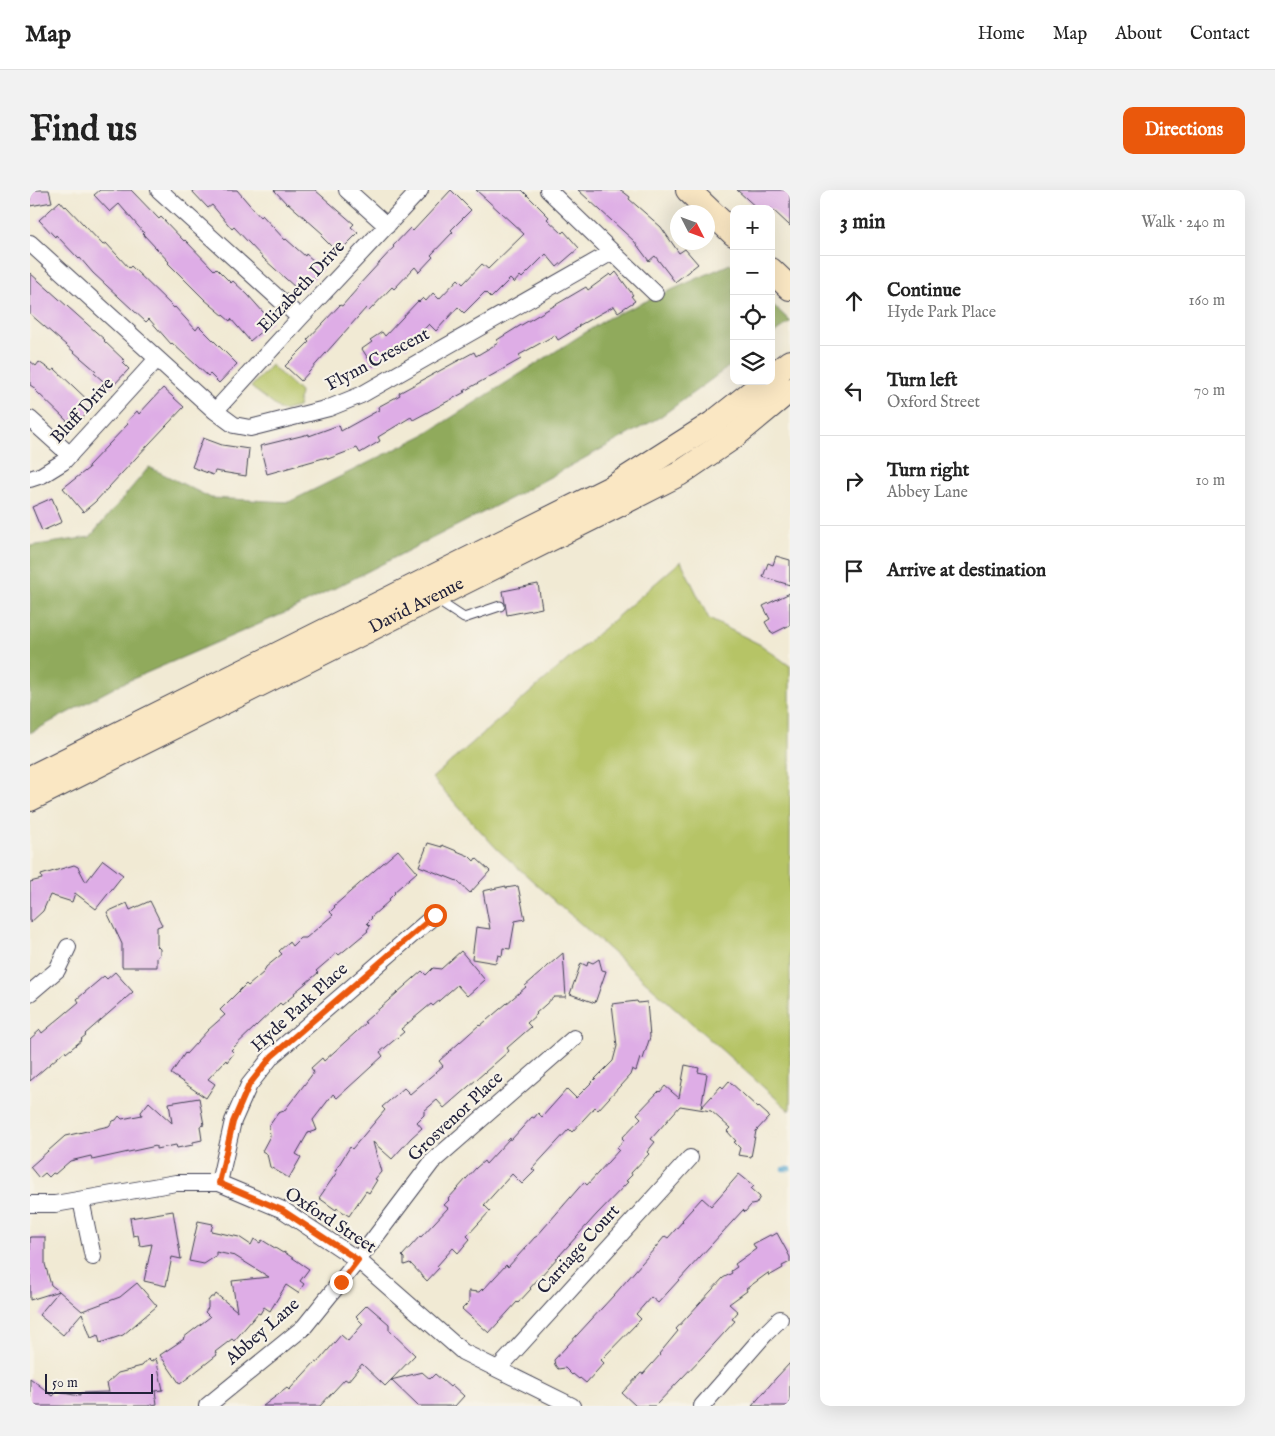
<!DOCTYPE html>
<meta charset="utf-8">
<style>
:root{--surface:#fff;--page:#f2f2f2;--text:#222;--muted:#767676;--line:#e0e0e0;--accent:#ea580c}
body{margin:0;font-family:"IM FELL English",serif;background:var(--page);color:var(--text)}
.controls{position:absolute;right:15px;top:15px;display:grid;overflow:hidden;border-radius:10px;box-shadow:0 5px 20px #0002}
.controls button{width:45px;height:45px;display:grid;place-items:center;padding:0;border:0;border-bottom:1px solid var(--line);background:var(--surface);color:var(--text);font:25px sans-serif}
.compass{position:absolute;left:640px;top:15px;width:45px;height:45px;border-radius:50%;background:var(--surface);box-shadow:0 5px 20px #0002;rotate:132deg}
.scale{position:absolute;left:15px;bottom:12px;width:108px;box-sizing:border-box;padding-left:5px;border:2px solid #22223b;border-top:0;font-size:14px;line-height:18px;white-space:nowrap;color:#22223b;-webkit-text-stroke:4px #f7f3e8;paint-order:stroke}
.stop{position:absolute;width:15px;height:15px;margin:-11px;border:4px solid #ea580c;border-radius:50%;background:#fff}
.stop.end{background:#ea580c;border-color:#fff;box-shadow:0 1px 5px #0008}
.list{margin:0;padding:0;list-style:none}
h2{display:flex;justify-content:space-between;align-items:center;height:65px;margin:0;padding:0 20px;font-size:21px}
h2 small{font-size:16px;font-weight:400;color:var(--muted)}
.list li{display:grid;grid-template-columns:32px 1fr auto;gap:15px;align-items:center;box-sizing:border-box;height:90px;padding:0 20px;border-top:1px solid var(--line)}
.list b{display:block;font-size:19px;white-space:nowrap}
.list p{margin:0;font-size:16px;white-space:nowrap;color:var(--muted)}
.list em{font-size:16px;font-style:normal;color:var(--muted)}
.icon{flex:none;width:28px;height:28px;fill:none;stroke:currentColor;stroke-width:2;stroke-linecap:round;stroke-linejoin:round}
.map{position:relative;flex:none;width:760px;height:1216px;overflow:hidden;border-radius:10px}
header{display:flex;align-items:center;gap:30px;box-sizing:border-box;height:70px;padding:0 25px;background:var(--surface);border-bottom:1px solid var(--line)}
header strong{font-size:24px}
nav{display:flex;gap:28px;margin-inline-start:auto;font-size:18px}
.intro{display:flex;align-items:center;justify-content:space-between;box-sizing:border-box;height:120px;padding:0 30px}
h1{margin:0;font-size:35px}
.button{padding:12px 22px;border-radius:10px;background:var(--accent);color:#fff;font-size:18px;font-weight:700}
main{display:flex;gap:30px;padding:0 30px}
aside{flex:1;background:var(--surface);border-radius:10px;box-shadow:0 5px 20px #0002}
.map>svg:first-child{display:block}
.green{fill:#b6c466;stroke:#6c7350}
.forest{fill:#90aa5b;stroke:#59664b}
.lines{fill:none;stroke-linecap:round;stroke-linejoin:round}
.stream{stroke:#54a4ce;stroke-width:4.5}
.building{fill:#deade6}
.lane-casing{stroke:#414052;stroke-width:11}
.street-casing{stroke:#414052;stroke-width:18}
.secondary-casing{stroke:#414052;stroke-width:26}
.lane{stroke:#fff;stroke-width:9}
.street{stroke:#fff;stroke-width:16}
.secondary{stroke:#fae7c3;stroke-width:24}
.route{stroke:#ea580c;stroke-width:6}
.labels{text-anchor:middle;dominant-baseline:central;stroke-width:4.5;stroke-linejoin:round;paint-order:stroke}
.street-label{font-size:18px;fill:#22223b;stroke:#f7f3e8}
</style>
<header>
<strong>Map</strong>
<nav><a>Home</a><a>Map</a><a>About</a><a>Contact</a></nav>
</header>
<div class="intro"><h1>Find us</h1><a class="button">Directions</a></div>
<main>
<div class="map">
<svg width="760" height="1216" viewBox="0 0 760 1216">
<rect width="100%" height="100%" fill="#f7f3e8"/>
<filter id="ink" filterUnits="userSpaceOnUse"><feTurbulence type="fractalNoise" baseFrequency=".02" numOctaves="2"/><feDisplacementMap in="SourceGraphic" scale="10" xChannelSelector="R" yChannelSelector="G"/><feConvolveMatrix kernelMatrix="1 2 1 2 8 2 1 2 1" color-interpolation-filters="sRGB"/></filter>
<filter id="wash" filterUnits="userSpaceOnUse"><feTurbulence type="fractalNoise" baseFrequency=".0096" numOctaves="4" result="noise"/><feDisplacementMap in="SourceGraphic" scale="20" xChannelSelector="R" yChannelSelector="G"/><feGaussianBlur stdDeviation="1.12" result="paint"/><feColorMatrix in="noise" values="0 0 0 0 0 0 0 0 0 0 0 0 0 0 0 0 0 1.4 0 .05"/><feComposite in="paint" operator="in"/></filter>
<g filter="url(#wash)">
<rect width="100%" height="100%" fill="#f1ead4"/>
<path class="green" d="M241,175L270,202L268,217L252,221L221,197Z
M651,371L679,429L731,455L760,476V921L467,659L402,588Z"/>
<path class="forest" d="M700,74L704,78V173L630,227L489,304L264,419L91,494L0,543V356L60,347L119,277L181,308L259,312L394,245L578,128Z
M741,113L760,131V132L741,146Z"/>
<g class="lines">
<path class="stream" d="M753,979H760"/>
</g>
<g id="blocks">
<path class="building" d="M0,0H19L22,12L0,16Z
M70,0H101L129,29L131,27L154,51L155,50L184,80L186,78L201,93L203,91L218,105L242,132L220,151L201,129L200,131L175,110L138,73L139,72L113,44L114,43L89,14L80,22L64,5Z
M161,0H207L230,27L232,25L255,50L256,49L275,66L276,64L293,79L273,100L268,95L266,98L234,69L204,37L202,39L182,15L178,18Z
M244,0H285L324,34L321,37L328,43L308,63L291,46L293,44L258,13L257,14Z
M421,0L441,20L421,40L423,42L401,65L403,67L389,82L385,77L364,99L362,97L339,121L336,118L271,191L255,176L279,152L277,150L310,115L312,116L328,98L327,97L364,57L363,56L380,38L383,41Z
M446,0H492L519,27L517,29L532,43L534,41L549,58L527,77L516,64L492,88L490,86L484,93L480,89L461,108L455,102L434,123L428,117L406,141L399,134L376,158L373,155L343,176L332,159L342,152L340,150L352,142L355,146L388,111L389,112L393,108L396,111L403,103L409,109L428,89L433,94L452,74L458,79L494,44Z
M548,0H591L600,7L599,9L631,37L649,63L655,59L668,74L645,92L625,66L619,71L604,51Z
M707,0H760V36L742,19H728Z
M30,11L35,17L36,16L73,55L76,53L99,78L101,76L144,118L145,117L166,140L169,136L207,174L189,193L180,184L178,186L142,153L141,154L119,129L116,132L63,83L50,68L49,69L26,45L25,47L9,30Z
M586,82L603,105L601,106L605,111L588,122L584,116L548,136L549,137L528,150L525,145L489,165L491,169L434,201L435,202L383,230L381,227L348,247L350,251L330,263L327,258L298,269L297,267L237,284L230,256L279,244V246L309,235L311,241L349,220L348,217L370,205L369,203L444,162L446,166L468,153L467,150L488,137L556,97L558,100L580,84L582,86Z
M0,83L75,150L74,151L95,171L93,173L99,179L81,198L64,183L66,181L0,124Z
M0,171L6,176L9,172L22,181L25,179L64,216L46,235L40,229L38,232L5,200L6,199L0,195Z
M133,198L154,217L119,254L65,312L53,322L33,298L59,278L58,276L98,234L96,233L107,221L109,224Z
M173,248L192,255L219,259L216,286L185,281L183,285L162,277Z
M22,308L32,332L12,341L2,317Z
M746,366L760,370V395L733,387L738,373L743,375Z
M508,394L512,418L477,425L473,401Z
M760,403V435L742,444L735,432L740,429L733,416Z
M398,653L412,657V655L439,666L444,671L446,668L460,681L440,703L427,691L389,676Z
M368,660L387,682L364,702L365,703L358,710L359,711L341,727L342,728L337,733L340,736L337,740L338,741L309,765L307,763L286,781L288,783L264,803L265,804L252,815L250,813L201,860L204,863L197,872L196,870L178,889L185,894L176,908L141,884L155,863L156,864L178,840L195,825L190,820L216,794L218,796L234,782L236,777L252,764L249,761L259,752L262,756L270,748H276L303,725L300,722L305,717L304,716Z
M73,670L93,685L66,719L45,703L42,712L20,705L13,721L0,733V692L12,689L11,685L44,675L48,677L56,692Z
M476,696V698L488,696L495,729L485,731L480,759L473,758L472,766L468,765L466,773L442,769L446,737L460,739L453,701Z
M120,711L132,735L127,737V756L130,759V764L127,768V777H92V754L77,722L97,713L100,720Z
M431,761L455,790L437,806L427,795L403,816L401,814L371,839L374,842L350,862L353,866L329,888L307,908L303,904L283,930L287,940L278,943L266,964L271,967L259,988L240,977L237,964L232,961L240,946L239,936L248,923L254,921L284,882L281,878L292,868L294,871L336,833L334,832L392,781L396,785L403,778L411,779Z
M533,763L536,807H524L506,823L507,824L497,833L501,837L477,858L479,861L414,918L407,910L394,921V925L387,932L392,938L381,948L362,969L343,952L351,982L345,989L347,990L339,1003L336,1001L319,1026L307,1018L306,1020L289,1008L307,982L305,981L320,957L322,959L355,920L352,917L374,898L380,904L413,876L409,871L449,835L450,836L496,797L495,796Z
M569,769L572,780L576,781L565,813L540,804L551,773L557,776L558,771L563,773Z
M85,782L103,802L55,844L56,845L51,849L52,850L36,863L35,861L0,891V849L10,840L12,843L49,812L47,809L74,786L77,789Z
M607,811L608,813L617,812L620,847L613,869L610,868L606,881L602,879L600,885L568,920L565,917L542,942L539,939L502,979L505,981L492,994L482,984L454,1015L460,1021L437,1046L440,1049L428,1063L423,1058L407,1076L409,1078L397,1091L380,1073L374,1075V1068L372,1066L390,1046L391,1047L418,1018L414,1015L419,1010L418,1009L446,978L454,971L456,974L480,948L481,950L502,927L504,928L508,923L512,927L537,899L546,908L583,871L587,856L582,814Z
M655,875L669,878L668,882L677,884L671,918L691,896L693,898L699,891L728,918L729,917L738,925L739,927L726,941L721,967L708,965L710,958L704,952L706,951L697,941L700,938L681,921L650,916L621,949L625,952L617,962L619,964L601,983L602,985L596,991L598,992L567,1024L500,1098L501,1099L488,1113L487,1112L459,1143L432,1119L439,1112V1101L449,1102L452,1099L453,1100L476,1075L478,1077L505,1047H506L554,992L557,995L589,960L587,958L594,950L592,948L611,928L607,924L629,901L630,902L635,896L649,908Z
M169,908L174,935L170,936L172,950L163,952V955L147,958L146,955L126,959V956L62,970L61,966L40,971L25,984L23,983L19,987L15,983L9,988L0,977L35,946L79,936L83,931L86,930L89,926L92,929L112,925L111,922L119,912L142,933L139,913Z
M709,984L724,996L721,999L730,1007L726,1014L721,1015L715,1022L713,1020L628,1113L621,1107L606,1124L611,1129L571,1170L574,1173L556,1193L550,1188L549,1189L543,1184L542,1185L535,1178L528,1179L525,1175L524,1170L584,1105L625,1058L635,1046L638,1048L653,1031L652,1030L672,1008L681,1016Z
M143,1021L151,1069L142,1067L136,1096L114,1091L122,1054L110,1056L108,1045L103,1046L100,1028Z
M168,1031L183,1034L181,1041L209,1047L221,1055L224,1049L230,1053L232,1050L253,1063L254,1062L279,1079L270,1091L274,1094L268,1103L256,1095L240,1121L234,1117L230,1124L228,1123L204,1151L202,1149L185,1162L187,1165L150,1194L130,1165L154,1149L153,1148L180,1127L175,1122L178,1118V1111L181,1107H184L186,1104L207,1121L202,1091L239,1087L205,1066L186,1062V1066L174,1074L159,1071Z
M747,1043L760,1067V1072L752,1076L753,1078L739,1086L738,1083L716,1099L717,1101L699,1114L708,1122L702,1129L705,1131L675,1164L625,1216H606L592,1203L611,1183L613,1184L630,1165L629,1164L648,1141L646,1139L693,1088L702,1083L701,1081L707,1077L705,1074L726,1059L723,1054L740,1045L742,1046Z
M0,1047H15V1074L21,1095L29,1101L0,1110Z
M107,1093L127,1116L93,1145L70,1153L68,1145L61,1148L52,1123L33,1145L9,1125L29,1101L52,1121L90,1107Z
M337,1115L359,1134V1140L385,1165L361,1190L392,1182L400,1189L405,1184L420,1197L422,1195L434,1206L425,1216H388L361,1190L355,1196L332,1174L318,1191L315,1189L290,1216H233L257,1198L259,1200L285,1172L287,1173L311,1145L318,1151L333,1134L327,1128H328L326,1126Z
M126,1168L133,1200L125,1201L127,1214L118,1216H0V1188L23,1206L27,1202L50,1206V1203L79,1202L77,1193L88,1183L104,1179V1178L112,1176L118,1169L121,1172Z
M760,1173V1216H722L746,1188Z"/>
</g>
</g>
<g filter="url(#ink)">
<use href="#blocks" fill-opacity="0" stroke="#414052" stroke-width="1"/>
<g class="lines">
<defs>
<path id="lane" d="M405,409L434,428L470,416"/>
<path id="street" d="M129,0L270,128
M317,0L357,36
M518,0L625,103
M0,53L185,221L204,235L220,238L299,218L331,205L582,62
M185,221L270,128L390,0
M0,229L40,265
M0,289L12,285L33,272L127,169
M0,803L27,780L38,757
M189,993L203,931L219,895L242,866L405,725
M51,1010L63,1067
M0,1014H25L146,993H189L253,1020L328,1070L433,1162L542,1216
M468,1179L660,968
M177,1216L274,1137L328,1070L402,972L544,848
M672,1216L735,1144L750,1129"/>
<g id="secondary">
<path d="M658,0L704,44"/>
<path d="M741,80L760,98"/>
<path d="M741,187L760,172"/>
<path d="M0,588L581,298L683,233L736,191"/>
<path id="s1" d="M0,609L590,314L649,284L702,248L760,200"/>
</g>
</defs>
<use href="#lane" class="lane-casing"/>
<use href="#street" class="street-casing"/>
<use href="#secondary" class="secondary-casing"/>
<use href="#lane" class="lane"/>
<use href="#street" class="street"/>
<use href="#secondary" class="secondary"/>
</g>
</g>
<g class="lines" filter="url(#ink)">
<path class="route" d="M311,1092L328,1070L252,1020L189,993L203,932L219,895L242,866L405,725"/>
</g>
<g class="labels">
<g class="street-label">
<text transform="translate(272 97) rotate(-47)">Elizabeth Drive</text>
<text transform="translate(348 170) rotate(-28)">Flynn Crescent</text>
<text transform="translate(53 221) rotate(-47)">Bluff Drive</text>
<text stroke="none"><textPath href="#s1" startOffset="432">David Avenue</textPath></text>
<text transform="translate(270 818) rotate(-42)">Hyde Park Place</text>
<text transform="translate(426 927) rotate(-43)">Grosvenor Place</text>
<text transform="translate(300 1031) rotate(33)">Oxford Street</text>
<text transform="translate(549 1060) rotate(-48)">Carriage Court</text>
<text transform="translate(233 1142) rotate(-41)">Abbey Lane</text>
</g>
</g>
</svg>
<div class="controls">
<button>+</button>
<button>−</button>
<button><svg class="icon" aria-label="locate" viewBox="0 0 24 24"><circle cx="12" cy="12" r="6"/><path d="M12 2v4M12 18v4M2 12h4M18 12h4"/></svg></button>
<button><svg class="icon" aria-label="layers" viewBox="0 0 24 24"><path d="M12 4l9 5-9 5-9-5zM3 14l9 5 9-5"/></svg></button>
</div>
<svg class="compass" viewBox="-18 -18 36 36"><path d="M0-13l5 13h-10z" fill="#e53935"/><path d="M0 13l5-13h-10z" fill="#767676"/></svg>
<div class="scale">50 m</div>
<div class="stop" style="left:405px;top:725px"></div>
<div class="stop end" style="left:311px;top:1092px"></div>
</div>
<aside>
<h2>3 min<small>Walk · 240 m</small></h2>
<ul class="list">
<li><svg class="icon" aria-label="ahead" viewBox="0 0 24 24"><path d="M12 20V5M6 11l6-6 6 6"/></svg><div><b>Continue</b><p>Hyde Park Place</p></div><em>160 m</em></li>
<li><svg class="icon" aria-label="left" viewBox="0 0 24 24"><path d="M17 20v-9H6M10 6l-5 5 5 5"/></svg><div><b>Turn left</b><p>Oxford Street</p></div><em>70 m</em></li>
<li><svg class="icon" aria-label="right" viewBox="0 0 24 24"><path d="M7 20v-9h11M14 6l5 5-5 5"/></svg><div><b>Turn right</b><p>Abbey Lane</p></div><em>10 m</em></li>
<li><svg class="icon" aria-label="arrive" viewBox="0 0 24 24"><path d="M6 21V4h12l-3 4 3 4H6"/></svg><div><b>Arrive at destination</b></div></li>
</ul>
</aside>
</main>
